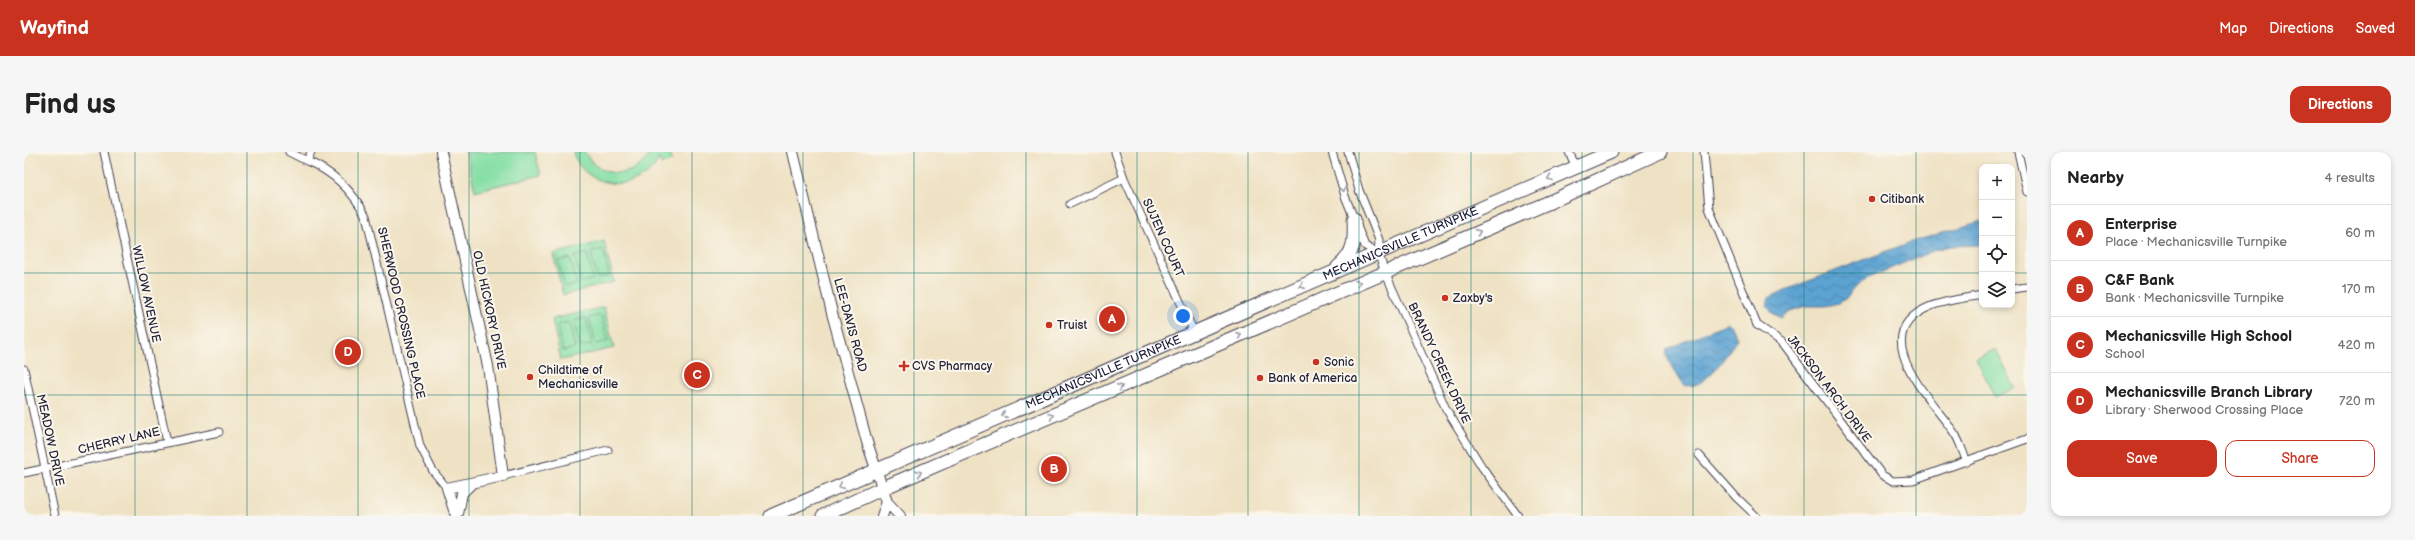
<!DOCTYPE html>
<meta charset="utf-8">
<style>
:root{--surface:#fff;--page:#f6f6f6;--text:#222;--muted:#767676;--line:#e0e0e0;--accent:#c8321e}
body{margin:0;font-family:"Balsamiq Sans",sans-serif;background:var(--page);color:var(--text)}
.controls{position:absolute;right:12px;top:12px;display:grid;overflow:hidden;border-radius:8px;box-shadow:0 2px 6px #0003}
.controls button{width:36px;height:36px;display:grid;place-items:center;padding:0;border:0;border-bottom:1px solid var(--line);background:var(--surface);color:var(--text);font:20px sans-serif}
.you{position:absolute;left:1159px;top:164px;width:14px;height:14px;margin:-10px;border:3px solid #fff;border-radius:50%;background:#1a73e8;box-shadow:0 0 0 6px #1a73e833}
.badge{display:grid;place-items:center;width:26px;height:26px;border-radius:50%;background:var(--accent);color:#fff;font-size:13px;font-weight:700}
.pin{position:absolute;translate:-50% -50%;border:2px solid #fff;box-shadow:0 1px 4px #0006}
.list{margin:0;padding:0;list-style:none}
h2{display:flex;justify-content:space-between;align-items:center;height:52px;margin:0;padding:0 16px;font-size:17px}
h2 small{font-size:13px;font-weight:400;color:var(--muted)}
.list li{display:grid;grid-template-columns:26px 1fr auto;gap:12px;align-items:center;box-sizing:border-box;height:56px;padding:0 16px;border-top:1px solid var(--line)}
.list b{display:block;font-size:15px;white-space:nowrap}
.list p{margin:0;font-size:13px;white-space:nowrap;color:var(--muted)}
.list em{font-size:13px;font-style:normal;color:var(--muted)}
.actions{display:flex;gap:8px;padding:12px 16px}
.actions a{flex:1;padding:9px 0;border:1px solid var(--accent);border-radius:12px;text-align:center;font-size:14px;color:var(--accent)}
.actions .main{background:var(--accent);color:#fff}
.icon{flex:none;width:22px;height:22px;fill:none;stroke:currentColor;stroke-width:2;stroke-linecap:round;stroke-linejoin:round}
.map{position:relative;flex:none;width:2003px;height:364px;overflow:hidden;border-radius:12px}
header{display:flex;align-items:center;gap:24px;box-sizing:border-box;height:56px;padding:0 20px;background:var(--accent);color:#fff}
header strong{font-size:19px}
nav{display:flex;gap:22px;margin-inline-start:auto;font-size:14px}
.intro{display:flex;align-items:center;justify-content:space-between;box-sizing:border-box;height:96px;padding:0 24px}
h1{margin:0;font-size:28px}
.button{padding:10px 18px;border-radius:12px;background:var(--accent);color:#fff;font-size:14px;font-weight:700}
main{display:flex;gap:24px;padding:0 24px}
aside{flex:1;background:var(--surface);border-radius:12px;box-shadow:0 2px 6px #0003}
.map>svg:first-child{display:block}
.park{fill:url(#park-tufts);stroke:#548070}
.garden{fill:#85dfa5;stroke:#548070}
.water{fill:url(#water-waves);stroke:#3f6286}
.lines{fill:none;stroke-linecap:round;stroke-linejoin:round}
.street-casing{stroke:#413f50;stroke-width:9}
.secondary-casing{stroke:#413f50;stroke-width:12}
.highway-casing{stroke:#413f50;stroke-width:15}
.street{stroke:#fff;stroke-width:7}
.secondary{stroke:#fff;stroke-width:10}
.highway{stroke:#fff;stroke-width:13}
.oneway{stroke:#9c9ca7}
.grid{fill:none;stroke:#0f766e;stroke-width:1;stroke-opacity:0.55}
.poi-dot{fill:#c8321e;stroke:#fbf7ec;stroke-width:1.5}
.labels{text-anchor:middle;dominant-baseline:central;stroke-width:4;stroke-linejoin:round;paint-order:stroke}
.poi-label{font-size:12px;fill:#22223b;stroke:#fbf7ec;text-anchor:start}
.street-label{font-size:12px;fill:#22223b;stroke:#fbf7ec}
</style>
<header>
<strong>Wayfind</strong>
<nav><a>Map</a><a>Directions</a><a>Saved</a></nav>
</header>
<div class="intro"><h1>Find us</h1><a class="button">Directions</a></div>
<main>
<div class="map">
<svg width="2003" height="364" viewBox="0 0 2003 364">
<defs>
<pattern id="park-tufts" width="24" height="20" patternUnits="userSpaceOnUse"><rect width="24" height="20" fill="#85dfa5"/><path d="M3 7l-1-3M5 7V3M7 7l1-3M15 17l-1-3M17 17v-4M19 17l1-3" fill="none" stroke="#73bf8f"/></pattern>
<pattern id="water-waves" width="16" height="10" patternUnits="userSpaceOnUse"><rect width="16" height="10" fill="#5ca3d2"/><path d="M0 5q4-4 8 0t8 0" fill="none" stroke="#4c84ac"/></pattern>
</defs>
<rect width="100%" height="100%" fill="#fbf7ec"/>
<filter id="ink" filterUnits="userSpaceOnUse"><feTurbulence type="fractalNoise" baseFrequency=".025" numOctaves="2"/><feDisplacementMap in="SourceGraphic" scale="8" xChannelSelector="R" yChannelSelector="G"/><feConvolveMatrix kernelMatrix="1 2 1 2 8 2 1 2 1" color-interpolation-filters="sRGB"/></filter>
<filter id="wash" filterUnits="userSpaceOnUse"><feTurbulence type="fractalNoise" baseFrequency=".012" numOctaves="4" result="noise"/><feDisplacementMap in="SourceGraphic" scale="16" xChannelSelector="R" yChannelSelector="G"/><feGaussianBlur stdDeviation="0.9" result="paint"/><feColorMatrix in="noise" values="0 0 0 0 0 0 0 0 0 0 0 0 0 0 0 0 0 1.4 0 .05"/><feComposite in="paint" operator="in"/></filter>
<g filter="url(#wash)">
<rect width="100%" height="100%" fill="#efe2c4"/>
<path class="park" d="M580,89L590,130L539,143L529,102Z
M580,155L590,196L537,208L528,167Z"/>
<path class="garden" d="M442,0H511L517,23L451,39Z
M549,0H561C575,28 612,28 627,0H645L648,9L637,12L635,6C619,43 560,39 549,0Z
M579,97L585,124L573,126L567,100Z
M563,101L569,127L557,130L551,104Z
M546,106L553,132L541,135L534,109Z
M577,163L584,189L572,192L565,166Z
M562,166L568,192L556,195L550,169Z
M545,170L551,196L539,199L533,173Z
M1972,197L1991,236L1971,245L1952,206Z"/>
<path class="water" d="M1958,69V93L1926,94L1911,98L1844,126L1828,138L1824,145L1815,151L1801,154H1781L1764,160L1757,166L1748,161L1743,154L1745,146L1761,138L1884,91Z
M1703,171L1709,175L1713,187C1703,201 1682,240 1660,233L1642,204L1643,197Z"/>
</g>
<g filter="url(#ink)">
<g class="lines">
<defs>
<path id="street" d="M80,0L143,290
M265,0L283,9L287,0
M1091,0L1100,26L1170,180
M1308,0L1321,44L1341,94L1354,101
M1324,0L1335,38L1355,88L1354,101L1361,120L1422,257L1458,315L1494,364
M1545,0L1552,15
M1680,0L1685,56L1733,173L1758,190L1858,323L1869,329L1889,328L2003,287
M1994,0L2003,40
M283,9C310,20 328,38 342,64L396,294L409,319L423,336
M1046,52L1100,26
M1988,137L2003,135
M0,217L31,364
M1675,303L1712,345L1732,364
M1943,310C1939,301 1936,290 1931,282C1908,248 1838,182 1907,154C1923,148 1942,146 1958,143
M0,321L195,280
M479,324L584,298"/>
<path id="secondary" d="M417,0L464,214L479,324L423,336L432,364
M769,0L808,161L843,290L863,350L876,364
M434,362L438,341L448,331
M858,364L863,350"/>
<g id="highway">
<path d="M1314,115C1331,101 1331,88 1330,67"/>
<path id="s1" d="M747,364L1587,0"/>
<path d="M799,364L859,336L1528,49L1636,0"/>
</g>
</defs>
<use href="#street" class="street-casing"/>
<use href="#secondary" class="secondary-casing"/>
<use href="#highway" class="highway-casing"/>
<use href="#street" class="street"/>
<use href="#secondary" class="secondary"/>
<use href="#highway" class="highway"/>
</g>
<defs><path id="oneway-chevron" d="M-2-3.5L2.5 0L-2 3.5" fill="none" stroke-width="1.6" stroke-linecap="round" stroke-linejoin="round"/></defs>
<g class="oneway">
<use href="#oneway-chevron" transform="translate(1526 26) rotate(157)"/>
<use href="#oneway-chevron" transform="translate(1319 37) rotate(73)"/>
<use href="#oneway-chevron" transform="translate(1454 80) rotate(-23)"/>
<use href="#oneway-chevron" transform="translate(1334 131) rotate(-23)"/>
<use href="#oneway-chevron" transform="translate(1278 134) rotate(156)"/>
<use href="#oneway-chevron" transform="translate(1215 183) rotate(-24)"/>
<use href="#oneway-chevron" transform="translate(1096 235) rotate(-24)"/>
<use href="#oneway-chevron" transform="translate(980 263) rotate(156)"/>
<use href="#oneway-chevron" transform="translate(1027 264) rotate(-23)"/>
<use href="#oneway-chevron" transform="translate(895 321) rotate(-23)"/>
<use href="#oneway-chevron" transform="translate(817 334) rotate(156)"/>
</g>
</g>
<path class="grid" d="M111,0V364M223,0V364M334,0V364M445,0V364M556,0V364M668,0V364M779,0V364M890,0V364M1002,0V364M1113,0V364M1224,0V364M1335,0V364M1447,0V364M1558,0V364M1669,0V364M1780,0V364M1892,0V364M0,121H1958M1988,121H2003M0,243H2003"/>
<g class="poi-dot">
<circle cx="1848" cy="47" r="4"/>
<circle cx="1421" cy="146" r="4"/>
<circle cx="1025" cy="173" r="4"/>
<circle cx="1292" cy="210" r="4"/>
<path d="M878 208h4v4h4v4h-4v4h-4v-4h-4v-4h4z"/>
<circle cx="506" cy="225" r="4"/>
<circle cx="1236" cy="226" r="4"/>
</g>
<g class="labels">
<g class="poi-label">
<text x="1856" y="47">Citibank</text>
<text x="1429" y="146">Zaxby's</text>
<text x="1033" y="173">Truist</text>
<text x="1300" y="210">Sonic</text>
<text x="888" y="214">CVS Pharmacy</text>
<text x="514" y="218">Childtime of<tspan x="514" dy="14">Mechanicsville</tspan></text>
<text x="1244" y="226">Bank of America</text>
</g>
<g class="street-label">
<text transform="translate(1139 86) rotate(66)">SUJEN COURT</text>
<text stroke="none"><textPath href="#s1" startOffset="686">MECHANICSVILLE TURNPIKE</textPath></text>
<text transform="translate(122 142) rotate(78)">WILLOW AVENUE</text>
<text transform="translate(465 158) rotate(78)">OLD HICKORY DRIVE</text>
<text transform="translate(377 161) rotate(77)">SHERWOOD CROSSING PLACE</text>
<text transform="translate(826 173) rotate(75)">LEE-DAVIS ROAD</text>
<text transform="translate(1415 211) rotate(65)">BRANDY CREEK DRIVE</text>
<text stroke="none"><textPath href="#s1" startOffset="362">MECHANICSVILLE TURNPIKE</textPath></text>
<text transform="translate(1805 237) rotate(53)">JACKSON ARCH DRIVE</text>
<text transform="translate(26 288) rotate(78)">MEADOW DRIVE</text>
<text transform="translate(95 289) rotate(-13)">CHERRY LANE</text>
</g>
</g>
</svg>
<div class="controls">
<button>+</button>
<button>−</button>
<button><svg class="icon" aria-label="locate" viewBox="0 0 24 24"><circle cx="12" cy="12" r="6"/><path d="M12 2v4M12 18v4M2 12h4M18 12h4"/></svg></button>
<button><svg class="icon" aria-label="layers" viewBox="0 0 24 24"><path d="M12 4l9 5-9 5-9-5zM3 14l9 5 9-5"/></svg></button>
</div>
<div class="you"></div>
<div class="pin badge" style="left:1088px;top:167px">A</div>
<div class="pin badge" style="left:1030px;top:317px">B</div>
<div class="pin badge" style="left:673px;top:223px">C</div>
<div class="pin badge" style="left:324px;top:200px">D</div>
</div>
<aside>
<h2>Nearby<small>4 results</small></h2>
<ul class="list">
<li><span class="badge">A</span><div><b>Enterprise</b><p>Place · Mechanicsville Turnpike</p></div><em>60 m</em></li>
<li><span class="badge">B</span><div><b>C&amp;F Bank</b><p>Bank · Mechanicsville Turnpike</p></div><em>170 m</em></li>
<li><span class="badge">C</span><div><b>Mechanicsville High School</b><p>School</p></div><em>420 m</em></li>
<li><span class="badge">D</span><div><b>Mechanicsville Branch Library</b><p>Library · Sherwood Crossing Place</p></div><em>720 m</em></li>
</ul>
<div class="actions"><a class="main">Save</a><a>Share</a></div>
</aside>
</main>
